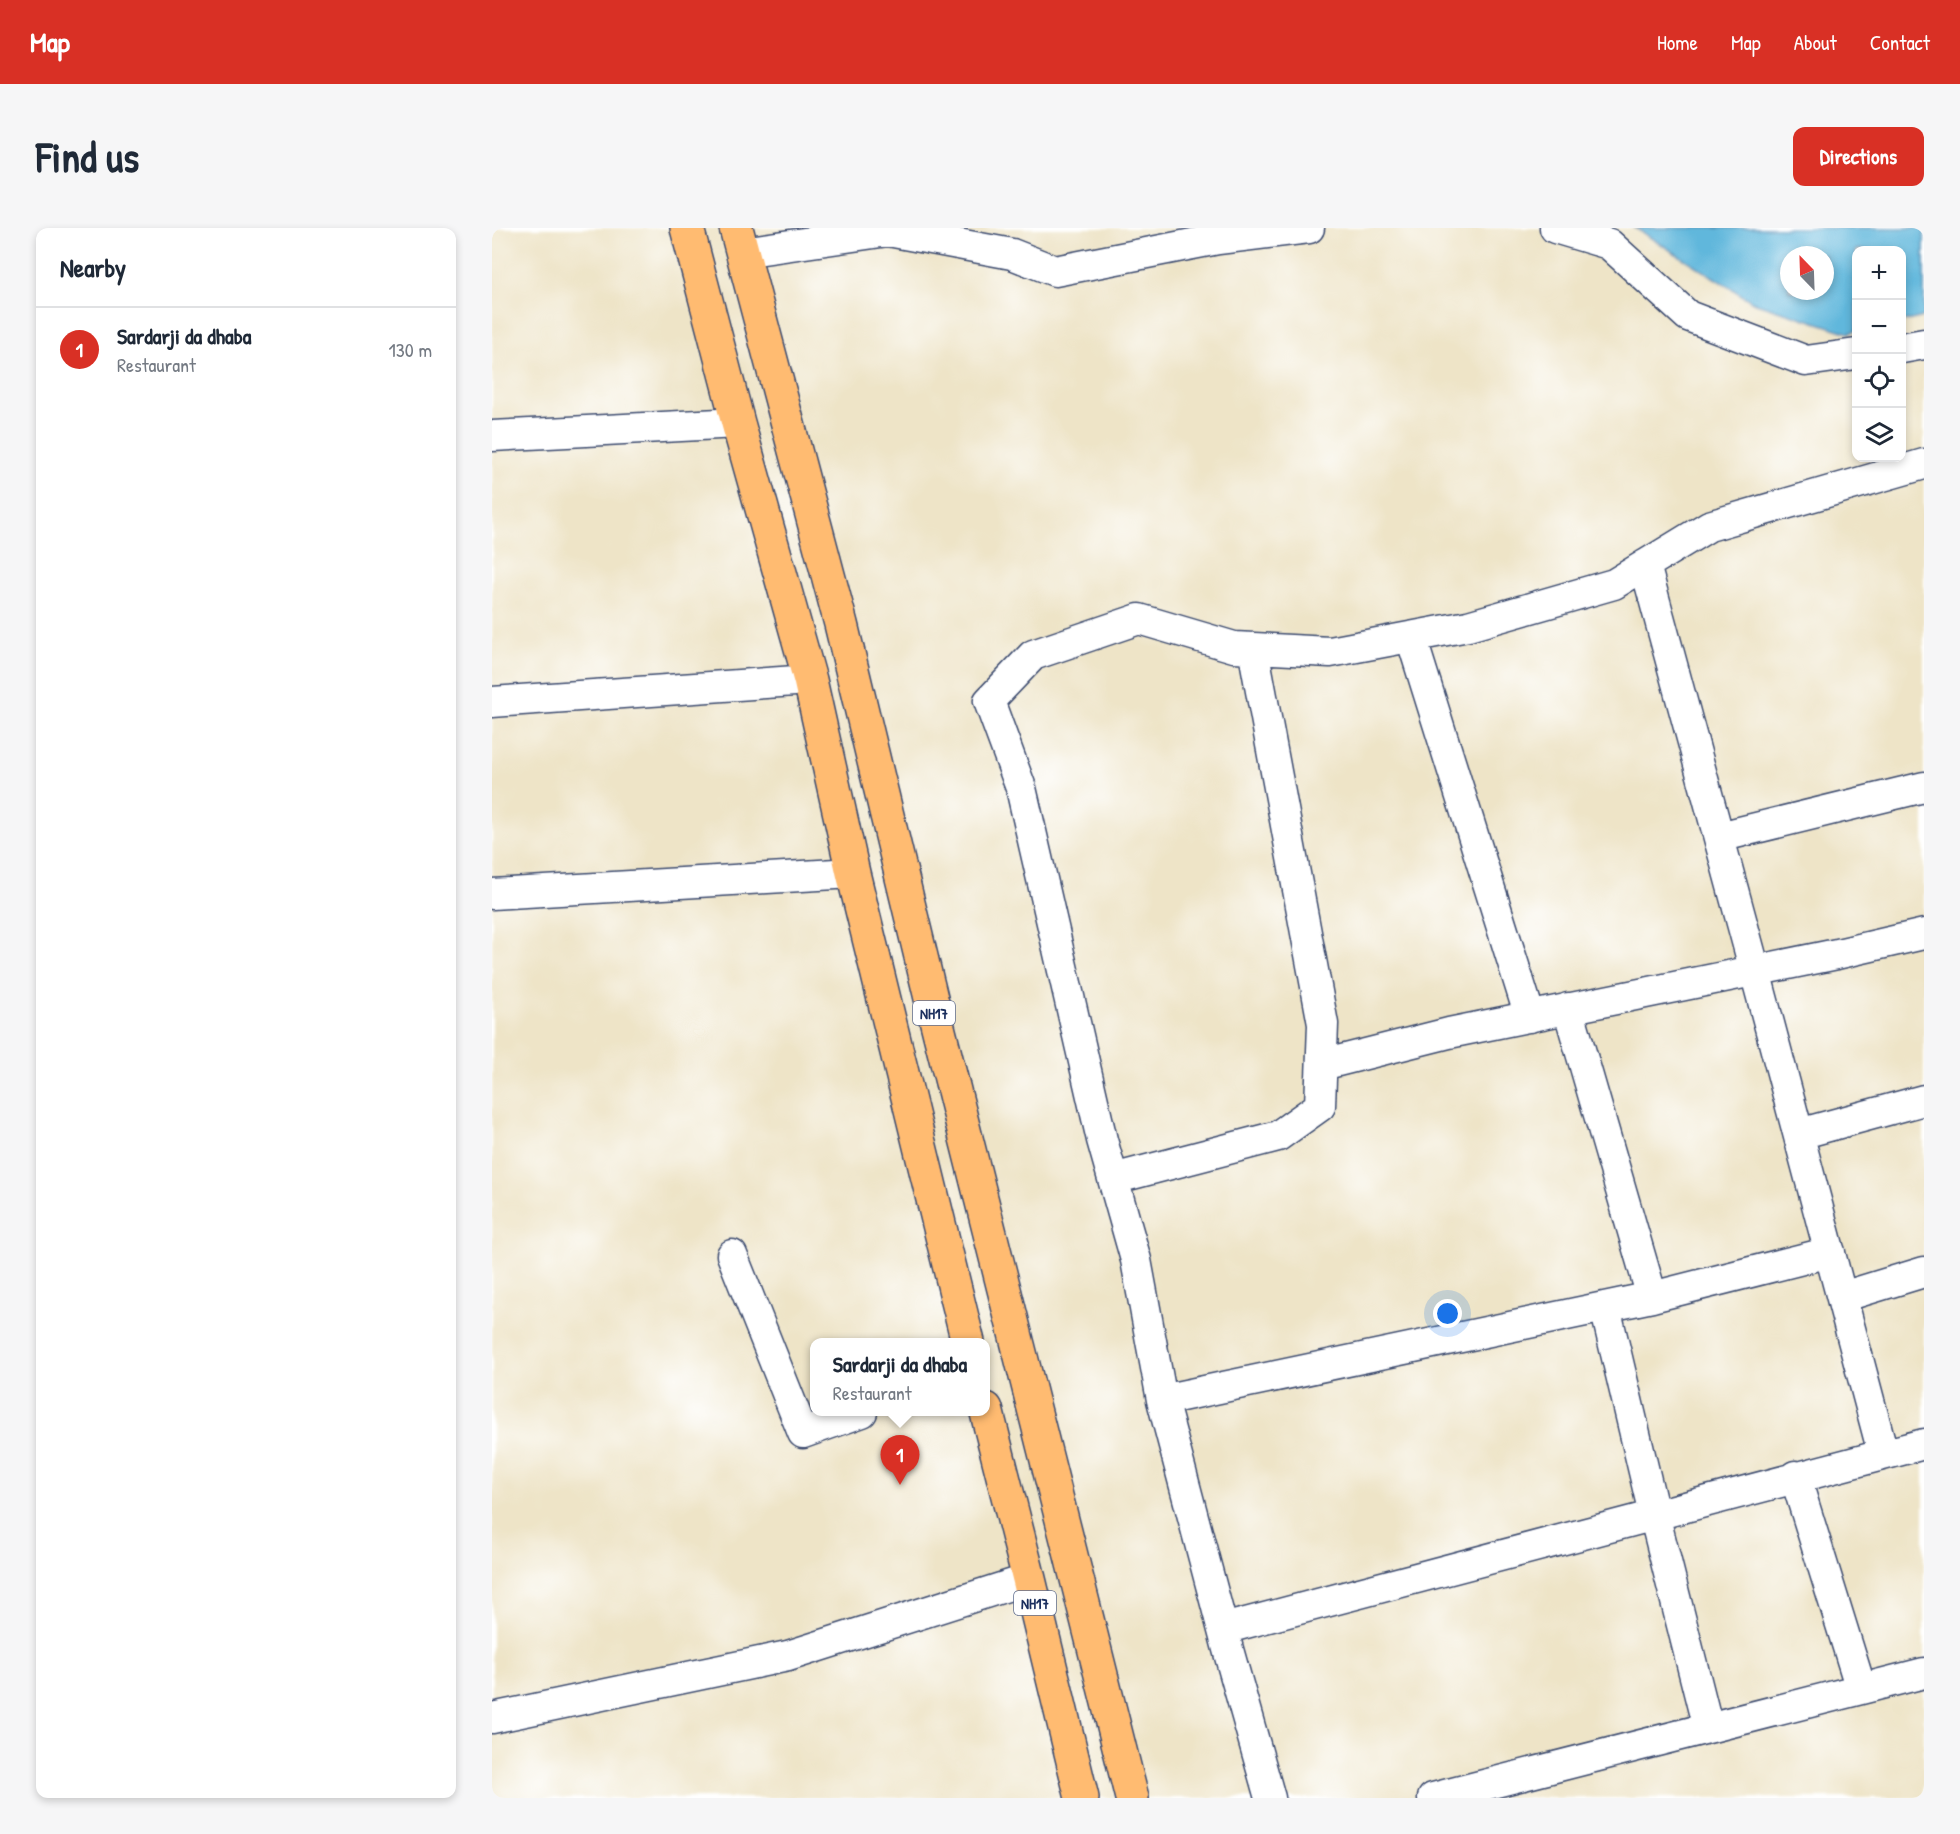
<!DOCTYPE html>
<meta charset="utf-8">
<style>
:root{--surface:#fff;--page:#f6f6f7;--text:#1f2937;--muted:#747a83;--line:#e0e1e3;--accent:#d93025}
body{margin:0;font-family:"Patrick Hand",sans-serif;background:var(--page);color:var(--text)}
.controls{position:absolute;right:18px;top:18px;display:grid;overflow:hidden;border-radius:12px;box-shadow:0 3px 9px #0003}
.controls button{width:54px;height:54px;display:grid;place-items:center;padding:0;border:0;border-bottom:2px solid var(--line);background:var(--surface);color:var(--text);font:30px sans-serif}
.compass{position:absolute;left:1288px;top:18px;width:54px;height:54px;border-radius:50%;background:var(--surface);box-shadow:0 3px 9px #0003;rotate:337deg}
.you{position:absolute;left:956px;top:1086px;width:21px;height:21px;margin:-15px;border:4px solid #fff;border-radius:50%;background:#1a73e8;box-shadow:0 0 0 9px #1a73e833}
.badge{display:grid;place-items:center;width:39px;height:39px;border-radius:50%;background:var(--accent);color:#fff;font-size:20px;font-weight:700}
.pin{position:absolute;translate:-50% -50px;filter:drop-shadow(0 2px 3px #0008)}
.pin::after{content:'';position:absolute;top:32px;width:21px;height:18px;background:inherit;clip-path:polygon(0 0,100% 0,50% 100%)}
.popup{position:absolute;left:318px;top:1110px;width:180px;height:78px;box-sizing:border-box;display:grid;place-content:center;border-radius:12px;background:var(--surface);filter:drop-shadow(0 2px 4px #0005);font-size:20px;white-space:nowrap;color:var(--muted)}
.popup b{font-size:22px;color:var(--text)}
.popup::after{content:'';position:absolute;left:50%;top:100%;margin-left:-12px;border:12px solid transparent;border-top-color:var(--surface)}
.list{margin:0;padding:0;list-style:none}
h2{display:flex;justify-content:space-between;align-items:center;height:78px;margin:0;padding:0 24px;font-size:26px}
h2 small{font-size:20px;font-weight:400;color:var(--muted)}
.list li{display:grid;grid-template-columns:39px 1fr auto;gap:18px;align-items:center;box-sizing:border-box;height:84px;padding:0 24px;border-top:2px solid var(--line)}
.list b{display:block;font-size:22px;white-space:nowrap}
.list p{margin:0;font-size:20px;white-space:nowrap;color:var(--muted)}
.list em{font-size:20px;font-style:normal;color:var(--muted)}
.icon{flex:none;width:33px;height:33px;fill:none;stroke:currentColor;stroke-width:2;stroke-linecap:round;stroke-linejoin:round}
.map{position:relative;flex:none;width:1432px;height:1570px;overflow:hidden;border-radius:12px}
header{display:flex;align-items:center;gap:36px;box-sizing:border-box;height:84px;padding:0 30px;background:var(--accent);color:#fff}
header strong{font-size:28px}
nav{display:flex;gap:33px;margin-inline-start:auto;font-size:21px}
.intro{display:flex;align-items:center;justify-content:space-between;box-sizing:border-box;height:144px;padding:0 36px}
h1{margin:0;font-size:42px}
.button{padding:15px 27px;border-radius:12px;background:var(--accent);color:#fff;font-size:21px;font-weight:700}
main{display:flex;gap:36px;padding:0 36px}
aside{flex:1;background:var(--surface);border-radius:12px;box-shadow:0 3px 9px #0003}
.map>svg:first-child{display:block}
.water{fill:#60b7dc;stroke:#3e739d;stroke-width:1.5;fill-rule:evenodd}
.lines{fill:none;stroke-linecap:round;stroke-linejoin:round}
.street-casing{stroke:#3b4a6e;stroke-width:33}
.highway-casing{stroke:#3b4a6e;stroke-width:36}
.street{stroke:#fff;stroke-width:30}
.highway{stroke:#ffbb71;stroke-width:33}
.labels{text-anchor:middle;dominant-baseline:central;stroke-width:5;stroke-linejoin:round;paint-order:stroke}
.shield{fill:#fff;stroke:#5f6d8e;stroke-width:1.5}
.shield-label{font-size:15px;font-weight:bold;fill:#1b2f5e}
</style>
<header>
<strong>Map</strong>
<nav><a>Home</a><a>Map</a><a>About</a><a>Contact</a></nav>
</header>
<div class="intro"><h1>Find us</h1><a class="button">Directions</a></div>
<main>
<aside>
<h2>Nearby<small></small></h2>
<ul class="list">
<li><span class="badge">1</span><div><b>Sardarji da dhaba</b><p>Restaurant</p></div><em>130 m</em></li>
</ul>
</aside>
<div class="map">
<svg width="1432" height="1570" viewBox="0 0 1432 1570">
<rect width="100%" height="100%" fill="#fff"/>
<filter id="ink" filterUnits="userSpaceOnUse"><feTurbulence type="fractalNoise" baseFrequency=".0167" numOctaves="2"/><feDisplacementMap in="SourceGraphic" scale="12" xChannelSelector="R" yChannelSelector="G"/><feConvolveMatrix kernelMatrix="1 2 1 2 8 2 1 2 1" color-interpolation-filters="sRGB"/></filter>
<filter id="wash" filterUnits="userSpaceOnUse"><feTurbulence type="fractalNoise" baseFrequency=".008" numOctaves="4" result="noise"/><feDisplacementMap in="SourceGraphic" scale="24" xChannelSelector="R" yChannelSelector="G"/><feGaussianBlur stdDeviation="1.35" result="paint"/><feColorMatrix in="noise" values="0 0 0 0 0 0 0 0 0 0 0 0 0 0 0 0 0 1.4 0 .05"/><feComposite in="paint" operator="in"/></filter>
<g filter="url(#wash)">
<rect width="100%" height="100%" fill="#eee4c7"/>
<path class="water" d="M1143,0H1432V89L1410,94V22H1364V103L1357,105L1261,74ZM1297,27H1333V63H1297Z"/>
</g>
<g filter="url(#ink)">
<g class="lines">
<defs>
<path id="street" d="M1063,0L1117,16L1196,88L1314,133L1364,126
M250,24L396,3L520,26L563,43L726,11L817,0
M1410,120L1432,116
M0,208L246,195
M1153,337L1263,743L1391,1225
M919,409L1038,789
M0,474L318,452
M1227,609L1432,559
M0,666L361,645
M1076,780L1160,1069
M830,837L957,805L1345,726L1432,706
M1307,906L1432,872
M621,951L786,908L828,878L831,796L761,420
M240,1027L311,1205L370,1184
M1350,1069L1432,1044
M1113,1079L1162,1286L1216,1500
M670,1172L1160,1069L1338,1024
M1303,1248L1369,1461
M731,1401L1432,1216
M0,1490L296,1428L537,1351
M778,1570L737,1425L670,1172L644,1032L610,912L529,560L497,473L541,427L647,391L742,419L838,424L976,398L1122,356L1217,298L1432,236
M941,1570L1432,1445"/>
<path id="highway" d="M195,0L246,195L318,452L361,645L476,1114
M244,0L349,396L443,787L640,1570
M494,1181L537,1351L590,1570"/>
</defs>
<use href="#street" class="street-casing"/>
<use href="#highway" class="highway-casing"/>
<use href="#street" class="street"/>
<use href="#highway" class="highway"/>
</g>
</g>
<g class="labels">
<g class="shield">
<rect x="421" y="773" width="42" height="24" rx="4.5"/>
<rect x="522" y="1363" width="42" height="24" rx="4.5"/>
</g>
<g class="shield-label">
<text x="442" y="785">NH17</text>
<text x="543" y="1375">NH17</text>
</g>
</g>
</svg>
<div class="controls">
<button>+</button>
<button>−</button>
<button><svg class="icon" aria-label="locate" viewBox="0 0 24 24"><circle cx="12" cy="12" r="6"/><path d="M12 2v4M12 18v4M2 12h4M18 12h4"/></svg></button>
<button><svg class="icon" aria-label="layers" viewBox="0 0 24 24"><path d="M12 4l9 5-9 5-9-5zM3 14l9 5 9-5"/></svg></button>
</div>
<svg class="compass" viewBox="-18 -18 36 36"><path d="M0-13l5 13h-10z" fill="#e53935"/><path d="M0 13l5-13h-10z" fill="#747a83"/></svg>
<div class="you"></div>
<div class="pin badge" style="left:408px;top:1257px">1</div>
<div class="popup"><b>Sardarji da dhaba</b>Restaurant</div>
</div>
</main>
